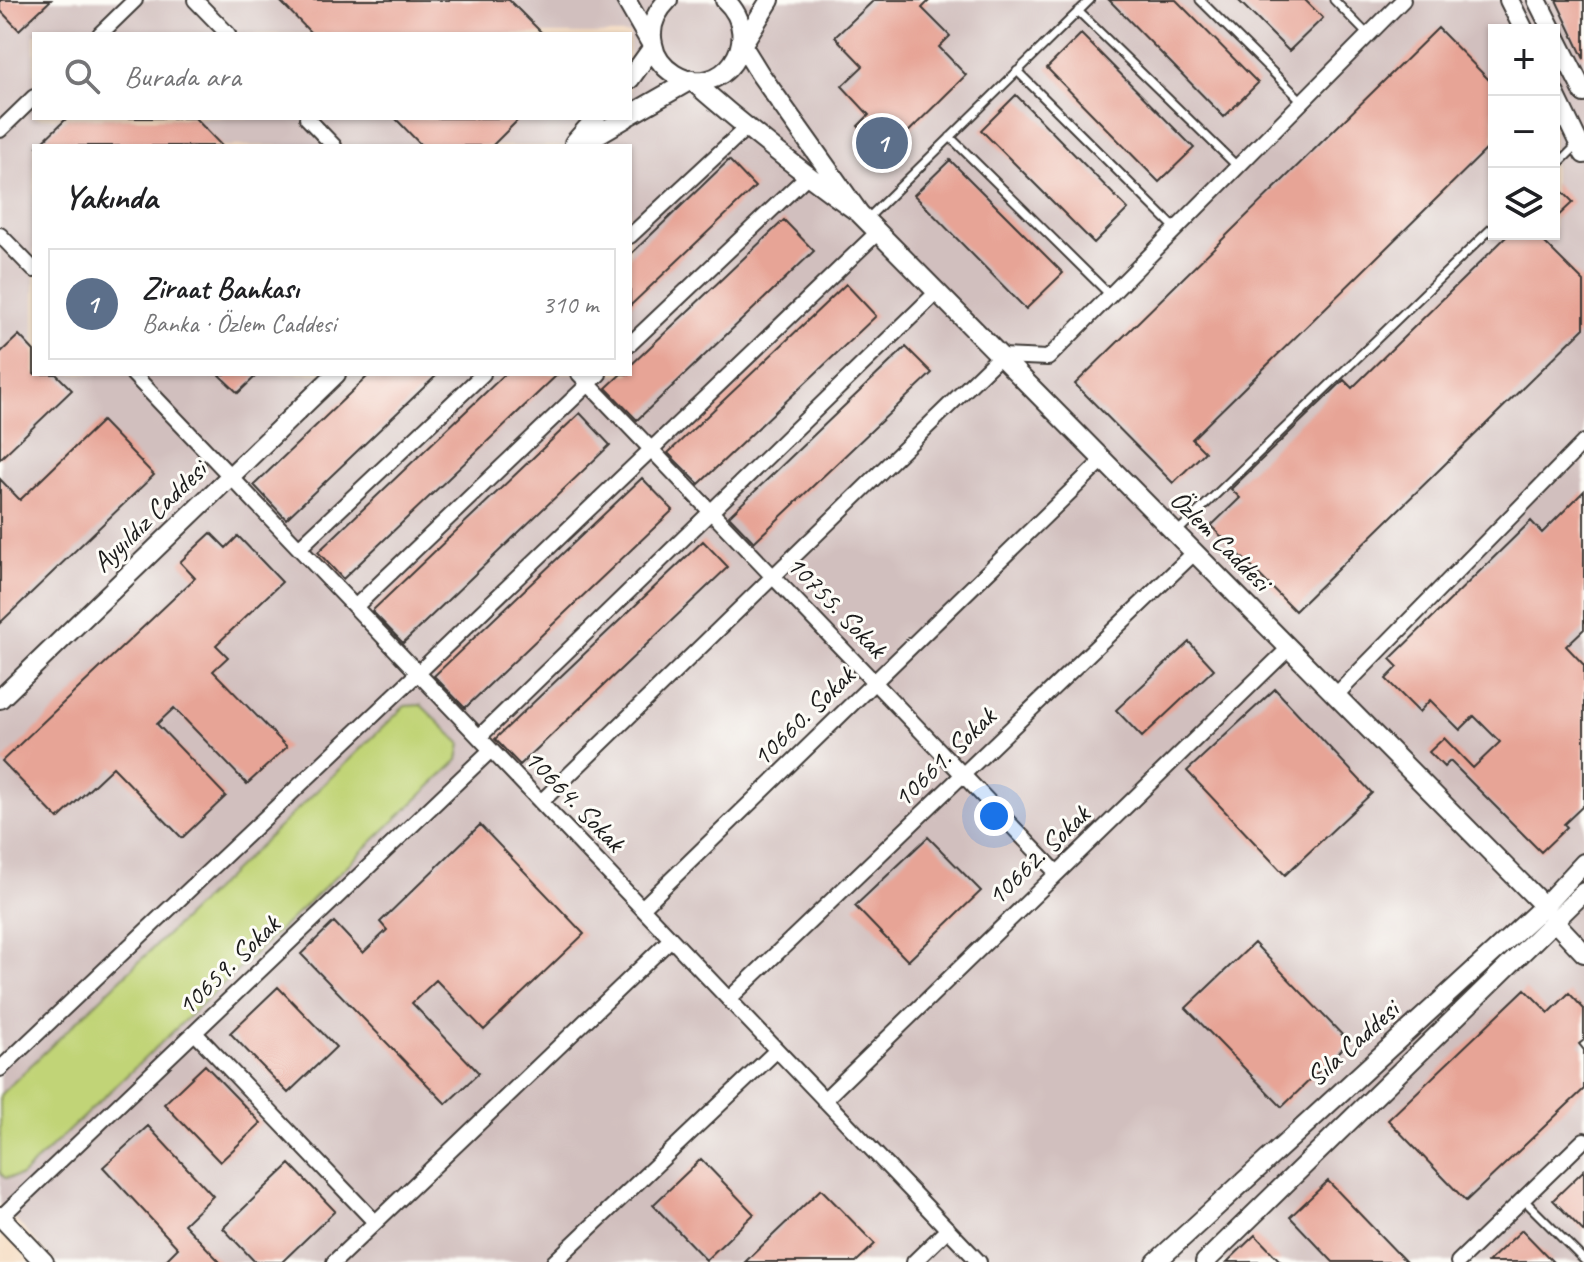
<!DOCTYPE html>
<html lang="tr">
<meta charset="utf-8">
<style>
:root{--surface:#fff;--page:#f6f6f6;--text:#202124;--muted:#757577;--line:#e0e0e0;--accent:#1f6fb2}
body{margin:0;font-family:Caveat,sans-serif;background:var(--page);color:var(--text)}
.controls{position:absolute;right:24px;top:24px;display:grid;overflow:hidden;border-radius:0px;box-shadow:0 2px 6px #0004}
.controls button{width:72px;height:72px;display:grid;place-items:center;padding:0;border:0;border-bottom:2px solid var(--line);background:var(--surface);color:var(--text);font:40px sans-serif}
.you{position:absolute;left:994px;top:816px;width:28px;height:28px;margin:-20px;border:6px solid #fff;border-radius:50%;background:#1a73e8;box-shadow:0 0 0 12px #1a73e833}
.badge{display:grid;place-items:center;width:52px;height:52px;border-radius:50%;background:var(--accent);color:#fff;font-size:26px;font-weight:700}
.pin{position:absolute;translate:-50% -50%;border:4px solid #fff;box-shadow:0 2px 8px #0006}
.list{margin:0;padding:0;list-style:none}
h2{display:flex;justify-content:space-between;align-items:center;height:104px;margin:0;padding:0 32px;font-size:34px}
h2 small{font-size:26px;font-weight:400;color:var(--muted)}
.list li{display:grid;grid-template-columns:52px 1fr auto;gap:24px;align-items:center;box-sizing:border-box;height:112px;margin:0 16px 16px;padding:0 16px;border:2px solid var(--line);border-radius:0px}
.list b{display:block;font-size:30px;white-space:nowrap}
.list p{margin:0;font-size:26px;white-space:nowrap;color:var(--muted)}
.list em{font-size:26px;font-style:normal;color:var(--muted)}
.icon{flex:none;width:44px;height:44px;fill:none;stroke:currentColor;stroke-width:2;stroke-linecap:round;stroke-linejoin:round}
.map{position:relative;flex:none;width:1584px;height:1262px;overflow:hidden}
.search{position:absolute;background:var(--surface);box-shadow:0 2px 6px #0004;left:32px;top:32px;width:600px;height:88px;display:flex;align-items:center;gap:20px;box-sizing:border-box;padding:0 28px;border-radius:0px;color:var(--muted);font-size:30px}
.panel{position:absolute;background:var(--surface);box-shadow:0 2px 6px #0004;left:32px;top:144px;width:600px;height:232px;border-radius:0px}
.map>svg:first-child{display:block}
.industrial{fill:#d1bfbe;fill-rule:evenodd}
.green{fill:#c1d477;stroke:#6e784a;stroke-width:2}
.building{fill:#e7a496}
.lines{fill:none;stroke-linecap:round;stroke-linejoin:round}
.service-casing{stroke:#3d3935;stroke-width:11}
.minor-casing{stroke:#3d3935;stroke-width:18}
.tertiary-casing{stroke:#3d3935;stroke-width:22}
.service{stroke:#fff;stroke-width:7}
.minor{stroke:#fff;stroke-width:14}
.tertiary{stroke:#fff;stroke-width:18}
.labels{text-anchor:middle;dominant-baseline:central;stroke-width:6;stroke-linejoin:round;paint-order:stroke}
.street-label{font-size:28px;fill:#1c1c1c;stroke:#fdfcf7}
</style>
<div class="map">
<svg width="1584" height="1262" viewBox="0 0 1584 1262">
<rect width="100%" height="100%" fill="#fdfcf7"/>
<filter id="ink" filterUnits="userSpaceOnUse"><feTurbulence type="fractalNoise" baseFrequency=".0125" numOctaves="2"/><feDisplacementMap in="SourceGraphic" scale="16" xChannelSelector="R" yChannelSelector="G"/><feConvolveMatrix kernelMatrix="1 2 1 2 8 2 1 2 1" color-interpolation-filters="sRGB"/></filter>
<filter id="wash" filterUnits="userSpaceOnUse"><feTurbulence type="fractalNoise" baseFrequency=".006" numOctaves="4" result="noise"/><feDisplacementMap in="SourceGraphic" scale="32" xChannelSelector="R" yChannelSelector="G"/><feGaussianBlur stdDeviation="1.8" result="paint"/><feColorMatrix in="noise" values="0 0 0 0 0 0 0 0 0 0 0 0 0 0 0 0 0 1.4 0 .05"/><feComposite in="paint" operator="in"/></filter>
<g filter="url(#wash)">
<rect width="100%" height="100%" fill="#f5dcc1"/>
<path class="industrial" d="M0,0H1584V1262H55L0,1204ZM1494,30H1554V234H1494ZM34,34H630V118H34ZM34,146H630V374H34Z"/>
<path class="green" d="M421,705L461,744L458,760L21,1176L5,1178L0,1173V1095L405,706Z"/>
<g id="blocks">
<path class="building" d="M0,0H51L19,30L0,10Z
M279,0H509L543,34H312Z
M874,0H930L922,8L950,36L939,47L966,75L886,154L858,126L869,115L842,86L863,66L835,37Z
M1109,0H1176L1258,83L1224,117Z
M1238,0H1305L1323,18L1289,51Z
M1556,0H1584V59Z
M1438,28L1494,85V142L1192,439L1205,452L1173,483L1075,384Z
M1081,34L1194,148L1159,182L1047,68Z
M1016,95L1128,209L1094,243L981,130Z
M67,118H195L222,146H38Z
M395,118H520L492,146H422Z
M729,160L755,187L630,306V255Z
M950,160L1063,273L1026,309L914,195Z
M1554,183L1573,202L1554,220Z
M784,220L814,251L637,420L606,388L621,374H630V366Z
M1509,234H1536L1584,282V328L1295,611L1211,526L1240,498L1231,489L1344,380L1352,388Z
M846,284L876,316L699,484L668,453Z
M19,335L34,351V374H56L72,390L0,459V353Z
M906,347L932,373L754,542L729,516Z
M218,374H258L238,393Z
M370,374H438L286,519L254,485Z
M505,374H558L343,579L318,552Z
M580,413L610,445L403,643L372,611Z
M102,421L154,475L0,623V479L20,500Z
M642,478L673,510L465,708L434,676Z
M1584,491V629L1566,646L1584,665V805L1564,824L1567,827L1541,852L1450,761L1444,767L1429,752L1444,738L1473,768L1500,742L1474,716L1460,730L1430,700L1419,712L1386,679L1398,667L1390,659L1531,521L1542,533Z
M211,533L226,548L238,536L282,582L216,645L228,657L213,671L287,747L247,784L174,708L157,724L226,796L182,838L113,767L58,819L2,761L195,578L180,562Z
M703,541L728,567L520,765L495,739Z
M1189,642L1214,669L1142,737L1116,710Z
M1275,689L1372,793L1285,875L1187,771Z
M480,825L584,934L484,1030L436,980L412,1003L479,1073L446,1104L301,954L334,922L363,953L387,930L380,922Z
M928,837L981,891L908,961L855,906Z
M1254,943L1349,1042L1282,1107L1186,1008Z
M278,987L336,1047L288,1093L230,1033Z
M1525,989L1549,1013L1569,993L1584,1009V1040L1579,1044L1584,1050V1089L1466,1201L1388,1120Z
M205,1065L261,1123L220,1162L164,1104Z
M148,1126L213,1196L184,1224L220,1262H164L178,1248L103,1167Z
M701,1159L754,1214L706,1260L653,1205Z
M290,1164L335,1211L282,1262H255L223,1228Z
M1584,1170V1232L1553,1200Z
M1328,1181L1406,1262H1333L1290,1217Z
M821,1189L875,1244L856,1262H745Z
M1522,1230L1553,1262H1488Z
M1255,1235L1281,1262H1227Z"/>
</g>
</g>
<g filter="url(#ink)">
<use href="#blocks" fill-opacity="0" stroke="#3d3935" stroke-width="2"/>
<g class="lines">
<defs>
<path id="service" d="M1200,0L1302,101
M1334,0L1368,35
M1078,11L1238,167
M1017,71L1176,229
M950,137L1110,295
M1554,168L1577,145
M866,220L1090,0
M1176,533L1494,226
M1523,1199L1584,1260"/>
<path id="minor" d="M195,0L228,34
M100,34L135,0
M307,118L334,146
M0,130L34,97
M0,235L34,270
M630,236L746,128
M630,344L807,176
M133,374L979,1262
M579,374L1057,873
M299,548L483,374
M355,607L599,374
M1336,695L1584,442
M479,737L937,292
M541,802L1000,356L1048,358L1403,0
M642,908L1103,460
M729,999L1195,552
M195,1033L375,1222
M0,1069L418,673L878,232
M824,1100L1289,648
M0,1218L491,750
M334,1262L671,939
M554,1262L777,1050
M914,1262L948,1229
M1458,1262L1584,1140"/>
<path id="tertiary" d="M626,0L653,47L630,79
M668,0C656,12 649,27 653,44C655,57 663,67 674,74C721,103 767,39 725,0
M1509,0L1524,30
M1537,0L1552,30
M1554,34L1584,93
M1554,92L1584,154
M630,115L691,80C745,127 800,171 859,213L760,74L742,45L770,0
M574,143L596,118
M578,146L626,118
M859,213L1544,906
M0,699L336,374
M1554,921L1584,953
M0,1216L44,1262
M1156,1262L1544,906L1584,863
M1205,1262L1584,892"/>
</defs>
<use href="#service" class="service-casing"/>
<use href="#minor" class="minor-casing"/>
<use href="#tertiary" class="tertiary-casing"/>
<use href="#service" class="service"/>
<use href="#minor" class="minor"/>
<use href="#tertiary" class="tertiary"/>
</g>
</g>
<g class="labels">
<g class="street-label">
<text transform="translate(149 516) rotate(-44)">Ayyıldız Caddesi</text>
<text transform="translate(1221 540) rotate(45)">Özlem Caddesi</text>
<text transform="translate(837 606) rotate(46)">10755. Sokak</text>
<text transform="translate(803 716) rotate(-44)">10660. Sokak</text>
<text transform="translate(944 757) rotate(-44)">10661. Sokak</text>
<text transform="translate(575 800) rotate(46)">10664. Sokak</text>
<text transform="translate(1038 855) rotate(-44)">10662. Sokak</text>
<text transform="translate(228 965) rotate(-44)">10659. Sokak</text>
<text transform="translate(1352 1043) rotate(-42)">Sıla Caddesi</text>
</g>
</g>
</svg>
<div class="controls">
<button>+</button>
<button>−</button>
<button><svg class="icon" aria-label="layers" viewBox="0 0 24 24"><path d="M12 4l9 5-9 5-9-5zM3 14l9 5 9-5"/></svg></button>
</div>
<div class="you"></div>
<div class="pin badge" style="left:882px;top:143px;background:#5c6f8a">1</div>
<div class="search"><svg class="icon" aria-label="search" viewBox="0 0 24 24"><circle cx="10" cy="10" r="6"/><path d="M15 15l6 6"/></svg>Burada ara</div>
<section class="panel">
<h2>Yakında<small></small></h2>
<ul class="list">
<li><span class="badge" style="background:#5c6f8a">1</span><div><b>Ziraat Bankası</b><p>Banka · Özlem Caddesi</p></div><em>310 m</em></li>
</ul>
</section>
</div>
